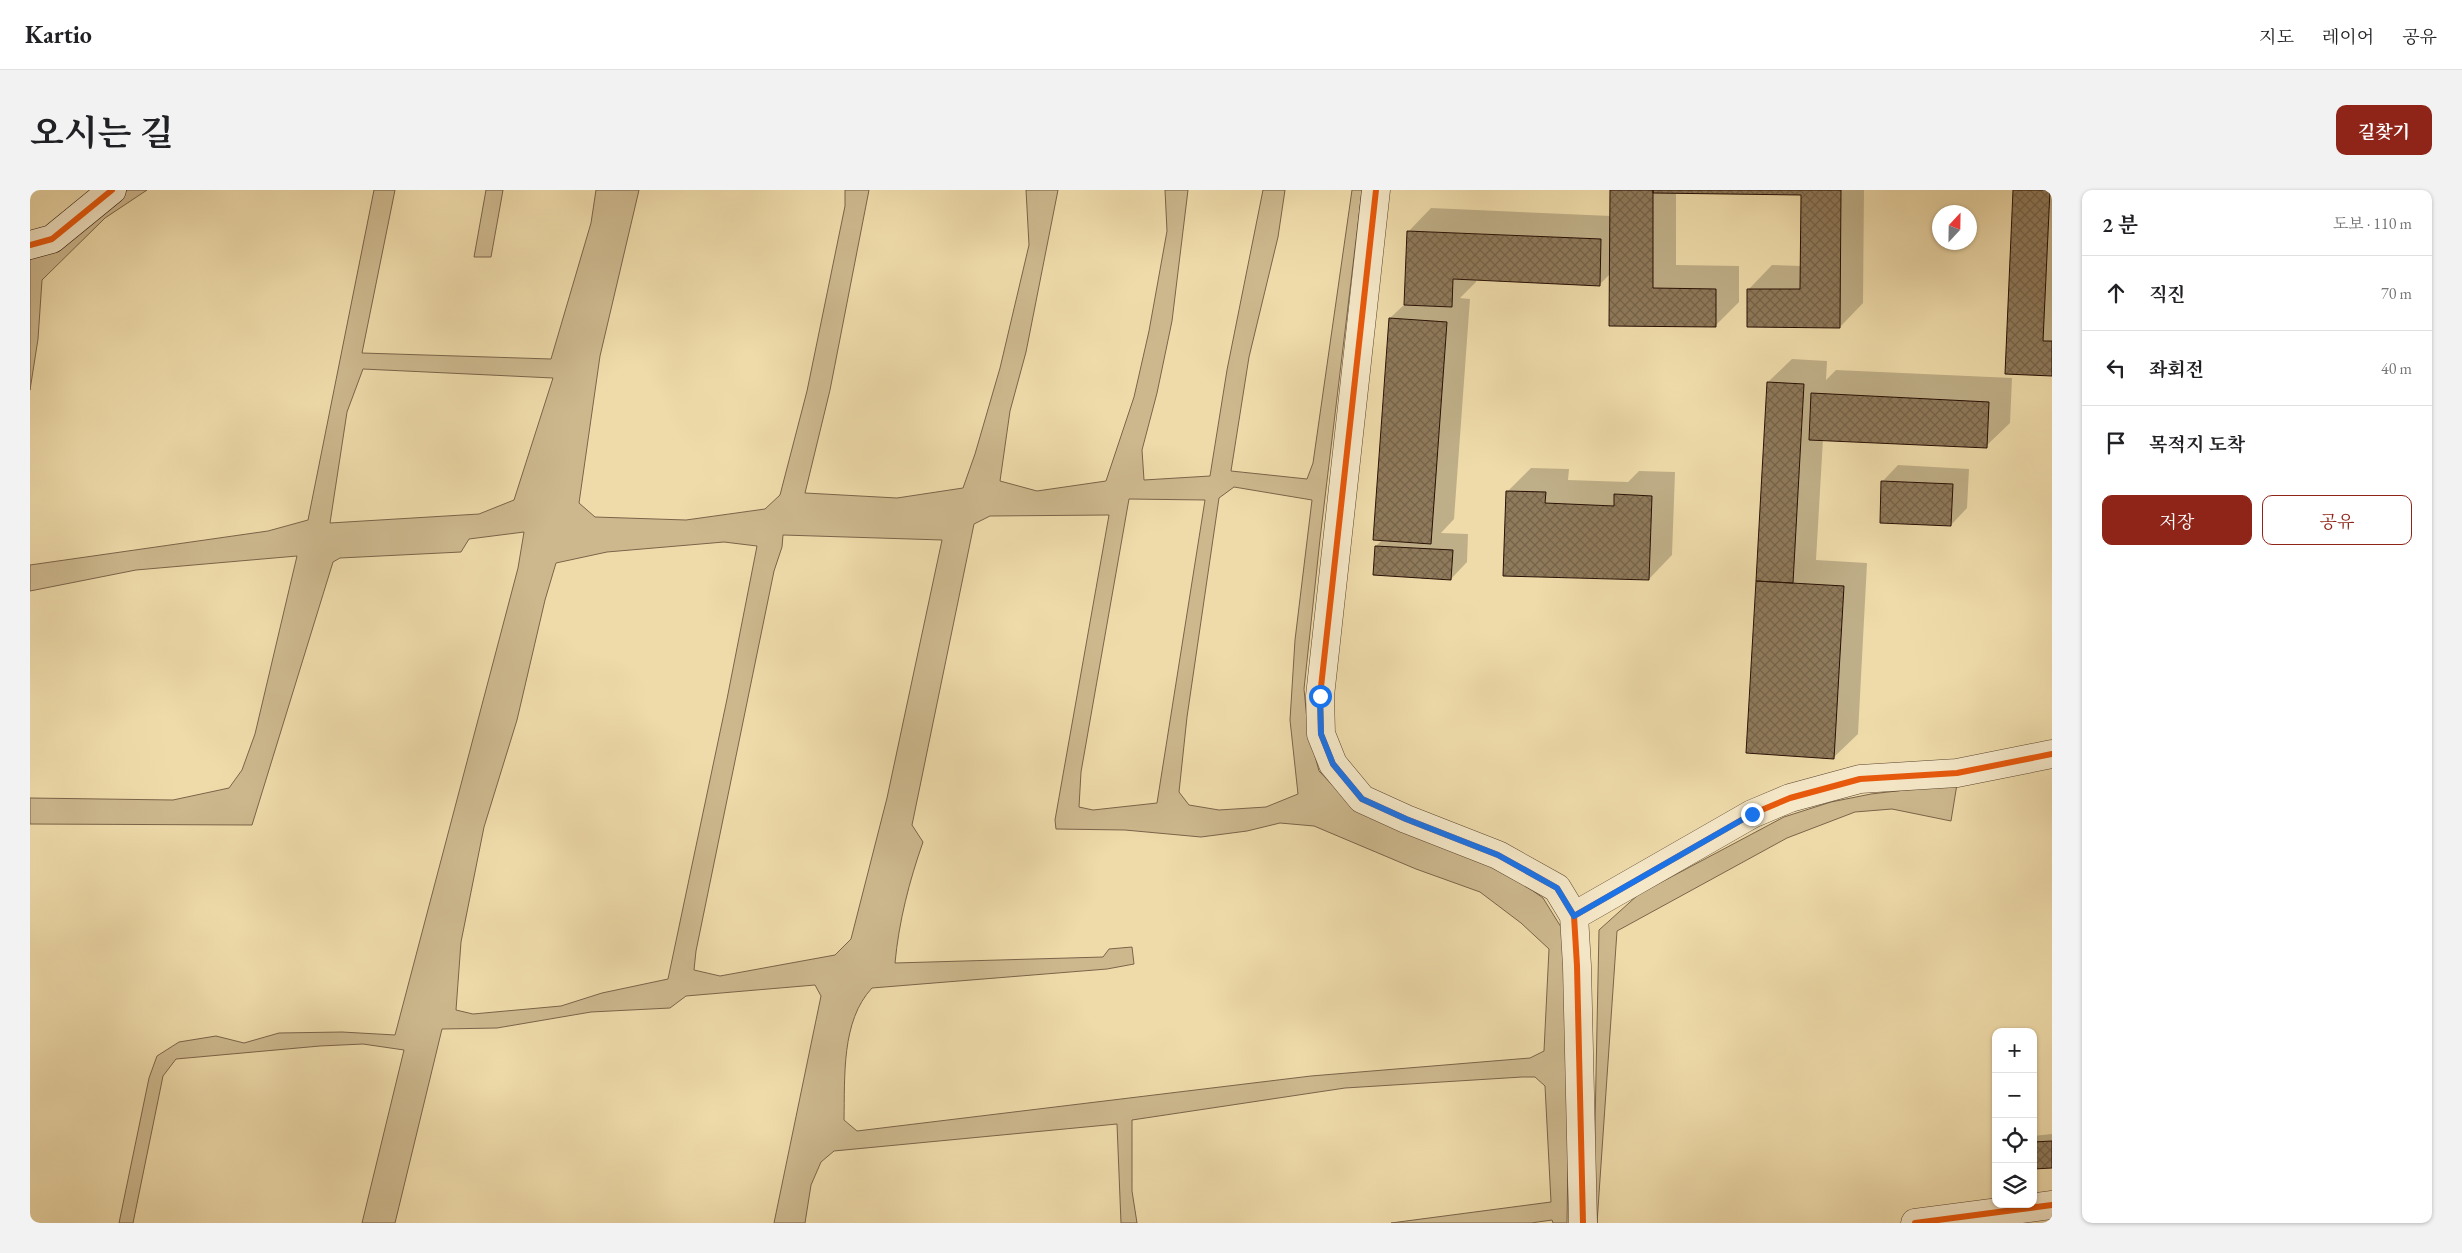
<!DOCTYPE html>
<html lang="ko">
<meta charset="utf-8">
<style>
:root{--surface:#fff;--page:#f2f2f2;--text:#202124;--muted:#757577;--line:#e0e0e0;--accent:#8f2418}
body{margin:0;font-family:"EB Garamond","Noto Serif KR",serif;background:var(--page);color:var(--text)}
.controls{position:absolute;right:15px;bottom:15px;display:grid;overflow:hidden;border-radius:10px;box-shadow:0 1px 4px #0004}
.controls button{width:45px;height:45px;display:grid;place-items:center;padding:0;border:0;border-bottom:1px solid var(--line);background:var(--surface);color:var(--text);font:25px sans-serif}
.compass{position:absolute;left:1902px;top:15px;width:45px;height:45px;border-radius:50%;background:var(--surface);box-shadow:0 1px 4px #0004;rotate:22deg}
.stop{position:absolute;width:15px;height:15px;margin:-11px;border:4px solid #1a73e8;border-radius:50%;background:#fff}
.stop.end{background:#1a73e8;border-color:#fff;box-shadow:0 1px 5px #0008}
.list{margin:0;padding:0;list-style:none}
h2{display:flex;justify-content:space-between;align-items:center;height:65px;margin:0;padding:0 20px;font-size:21px}
h2 small{font-size:16px;font-weight:400;color:var(--muted)}
.list li{display:grid;grid-template-columns:32px 1fr auto;gap:15px;align-items:center;box-sizing:border-box;height:75px;padding:0 20px;border-top:1px solid var(--line)}
.list b{display:block;font-size:19px;white-space:nowrap}
.list em{font-size:16px;font-style:normal;color:var(--muted)}
.actions{display:flex;gap:10px;padding:15px 20px}
.actions a{flex:1;padding:11px 0;border:1px solid var(--accent);border-radius:10px;text-align:center;font-size:18px;color:var(--accent)}
.actions .main{background:var(--accent);color:#fff}
.icon{flex:none;width:28px;height:28px;fill:none;stroke:currentColor;stroke-width:2;stroke-linecap:round;stroke-linejoin:round}
.map{position:relative;flex:none;width:2022px;height:1033px;overflow:hidden;border-radius:10px}
header{display:flex;align-items:center;gap:30px;box-sizing:border-box;height:70px;padding:0 25px;background:var(--surface);border-bottom:1px solid var(--line)}
header strong{font-size:24px}
nav{display:flex;gap:28px;margin-inline-start:auto;font-size:18px}
.intro{display:flex;align-items:center;justify-content:space-between;box-sizing:border-box;height:120px;padding:0 30px}
h1{margin:0;font-size:35px}
.button{padding:12px 22px;border-radius:10px;background:var(--accent);color:#fff;font-size:18px;font-weight:700}
main{display:flex;gap:30px;padding:0 30px}
aside{flex:1;background:var(--surface);border-radius:10px;box-shadow:0 1px 4px #0004}
.map>svg:first-child{display:block}
.green{fill:#cdb88e;stroke:#7a644a;fill-rule:evenodd}
.shadow{fill:#0003}
.building{fill:url(#building-cross-hatch);stroke:#281005}
.lines{fill:none;stroke-linecap:round;stroke-linejoin:round}
.street-casing{stroke:#5a432e;stroke-width:29}
.secondary-casing{stroke:#281005;stroke-width:29}
.street{stroke:#f5e8c8;stroke-width:28}
.secondary{stroke:#f5e8c8;stroke-width:28}
.cycleway-casing{stroke:#f5e8c8;stroke-width:9}
.cycleway{stroke:#e8590c;stroke-width:6}
.route{stroke:#1a73e8;stroke-width:6}
</style>
<header>
<strong>Kartio</strong>
<nav><a>지도</a><a>레이어</a><a>공유</a></nav>
</header>
<div class="intro"><h1>오시는 길</h1><a class="button">길찾기</a></div>
<main>
<div class="map">
<svg width="2022" height="1033" viewBox="0 0 2022 1033">
<defs>
<pattern id="building-cross-hatch" width="8" height="8" patternUnits="userSpaceOnUse" patternTransform="scale(1.25)"><rect width="8" height="8" fill="#8f7a5b"/><path d="M0 0l8 8M0 8l8-8" fill="none" stroke="#756349"/></pattern>
</defs>
<rect width="100%" height="100%" fill="#efdbaa"/>
<filter id="stains"><feTurbulence type="fractalNoise" baseFrequency=".004" numOctaves="4"/><feColorMatrix values="0 0 0 0 .2 0 0 0 0 .09 0 0 0 0 .02 0 0 0 .5 -.17"/></filter>
<radialGradient id="worn" r=".72"><stop offset=".6" stop-color="#630" stop-opacity="0"/><stop offset="1" stop-color="#630" stop-opacity=".3"/></radialGradient>
<path class="green" d="M92,0H117L75,28L12,90L8,149L0,200V63Z
M344,0H365L332,163L521,169L561,33L566,0H609L570,166L549,313L565,327L656,330L735,319L750,305L777,201L815,16V0H839L800,200L775,303L867,308L933,298L945,264L970,178L999,55L996,0H1028L996,162L980,221L970,291L1007,301L1076,291L1104,207L1119,141L1137,41L1135,0H1158L1142,131L1127,203L1112,260L1114,290L1180,286L1197,180L1233,0H1255L1248,47L1219,167L1201,281L1277,289L1283,273L1322,0H1332L1290,349L1274,499L1278,540L1289,581L1308,601L1471,678L1513,708L1531,737L1541,768L1537,1033H1523L1522,1030L1501,1033H1361L1521,1012L1515,896L1505,887H1492L1315,898L1102,930V1001L1107,1033H1091L1087,934L804,961L791,972L781,995L775,1033H744L791,806L785,795L656,806L640,818L561,822L467,838L412,839L365,1033H332L374,860L333,854L290,856L146,869L133,886L103,1033H89L119,888L127,866L149,852L186,846L214,853L249,843L312,842L365,845L488,378L494,342L439,349L431,362L310,368L303,372L222,635L0,634V608L143,610L199,598L212,580L225,544L267,366L106,380L0,401V375L238,341L278,330ZM333,179L523,188L484,310L449,324L300,333L317,222ZM1204,297L1282,310L1265,450L1260,530L1268,604L1236,617L1189,620L1159,615L1149,602L1157,527L1189,308ZM1099,309L1175,310L1127,613L1063,620L1049,617L1051,582ZM1079,325L1025,630L1026,639L1095,640L1171,647L1217,641L1250,633L1284,636L1386,679L1450,702L1491,733L1519,759L1514,861L1500,868L1281,886L827,941L814,930C815,887 811,831 842,798L1077,779L1104,774L1102,757L1079,759L1073,767L865,773C869,731 879,692 893,652L882,635L944,334L960,326ZM753,345L912,350L857,608L821,749L805,765L690,786L664,780L666,761L744,381L752,357ZM694,352L727,356L697,509L638,789L572,803L531,816L443,824L426,820L431,752L454,637L487,530L515,410L526,373L577,362Z
M456,0H473L461,67H444Z
M1927,594L1921,631L1862,619L1825,622L1757,648L1587,741L1567,1033H1563L1569,740L1609,704L1754,627L1801,612L1841,604Z"/>
<path class="shadow" d="M1581,0H1834L1833,113L1810,137L1719,99L1742,75L1772,76V3L1646,2V75L1709,76V112L1685,136L1581,83L1569,95L1446,89V92L1430,108L1440,109L1424,329L1411,343L1438,344L1437,372L1421,389L1346,356L1352,350L1360,128L1375,114L1378,42L1401,18L1581,26Z
M1984,0H2022V184L1976,183Z
M1762,169L1797,171L1796,190L1806,180L1982,188L1980,233L1956,256L1793,249L1786,370L1837,373L1828,544L1804,567L1718,562L1738,192Z
M1868,275L1939,279L1937,318L1921,335L1852,292Z
M1501,278L1539,279L1538,290L1598,292L1609,281L1645,282L1642,365L1619,389L1477,302Z
M2022,944V976L2003,978V946Z"/>
<path class="building" d="M1580,0H1623V98L1686,99V137L1579,136Z
M1623,0H1811L1810,138L1717,137V99H1770L1771,5L1623,3Z
M1983,0H2020L2013,151H2022V186L1975,184Z
M1377,41L1571,49L1570,96L1423,89L1422,117L1374,115Z
M1359,128L1417,132L1401,354L1343,350Z
M1737,192L1774,194L1763,393L1726,391Z
M1781,203L1959,212L1957,258L1779,250Z
M1851,291L1923,294L1921,336L1850,333Z
M1476,301L1516,302L1515,313L1584,316V304L1622,306L1619,390L1473,386Z
M1345,356L1423,360L1421,390L1343,385Z
M1726,391L1814,396L1804,569L1716,563Z
M2022,951V978L2003,979V952Z"/>
<g class="lines">
<defs>
<path id="street" d="M1346,0L1290,506L1291,544L1303,574L1332,609L1376,629L1468,665L1527,698L1544,726L1547,776L1553,1033
M1544,726L1722,624L1760,608L1830,589L1927,583L2022,564
M1885,1033L2022,1015"/>
<path id="secondary" d="M0,55L22,49L82,0"/>
</defs>
<use href="#street" class="street-casing"/>
<use href="#secondary" class="secondary-casing"/>
<use href="#street" class="street"/>
<use href="#secondary" class="secondary"/>
<defs>
<path id="cycleway" d="M1346,0L1290,506L1291,544L1303,574L1332,609L1376,629L1468,665L1527,698L1544,726L1547,776L1553,1033
M0,55L22,49L82,0
M1544,726L1722,624L1760,608L1830,589L1927,583L2022,564
M1885,1033L2022,1015"/>
</defs>
<use href="#cycleway" class="cycleway-casing"/>
<use href="#cycleway" class="cycleway"/>
</g>
<g class="lines">
<path class="route" d="M1290,506L1291,544L1303,574L1332,609L1376,629L1468,665L1527,698L1544,726L1722,624"/>
</g>
<rect width="100%" height="100%" filter="url(#stains)"/>
<rect width="100%" height="100%" fill="url(#worn)"/>
</svg>
<div class="controls">
<button>+</button>
<button>−</button>
<button><svg class="icon" aria-label="locate" viewBox="0 0 24 24"><circle cx="12" cy="12" r="6"/><path d="M12 2v4M12 18v4M2 12h4M18 12h4"/></svg></button>
<button><svg class="icon" aria-label="layers" viewBox="0 0 24 24"><path d="M12 4l9 5-9 5-9-5zM3 14l9 5 9-5"/></svg></button>
</div>
<svg class="compass" viewBox="-18 -18 36 36"><path d="M0-13l5 13h-10z" fill="#e53935"/><path d="M0 13l5-13h-10z" fill="#757577"/></svg>
<div class="stop" style="left:1290px;top:506px"></div>
<div class="stop end" style="left:1722px;top:624px"></div>
</div>
<aside>
<h2>2 분<small>도보 · 110 m</small></h2>
<ul class="list">
<li><svg class="icon" aria-label="ahead" viewBox="0 0 24 24"><path d="M12 20V5M6 11l6-6 6 6"/></svg><div><b>직진</b></div><em>70 m</em></li>
<li><svg class="icon" aria-label="left" viewBox="0 0 24 24"><path d="M17 20v-9H6M10 6l-5 5 5 5"/></svg><div><b>좌회전</b></div><em>40 m</em></li>
<li><svg class="icon" aria-label="arrive" viewBox="0 0 24 24"><path d="M6 21V4h12l-3 4 3 4H6"/></svg><div><b>목적지 도착</b></div></li>
</ul>
<div class="actions"><a class="main">저장</a><a>공유</a></div>
</aside>
</main>
